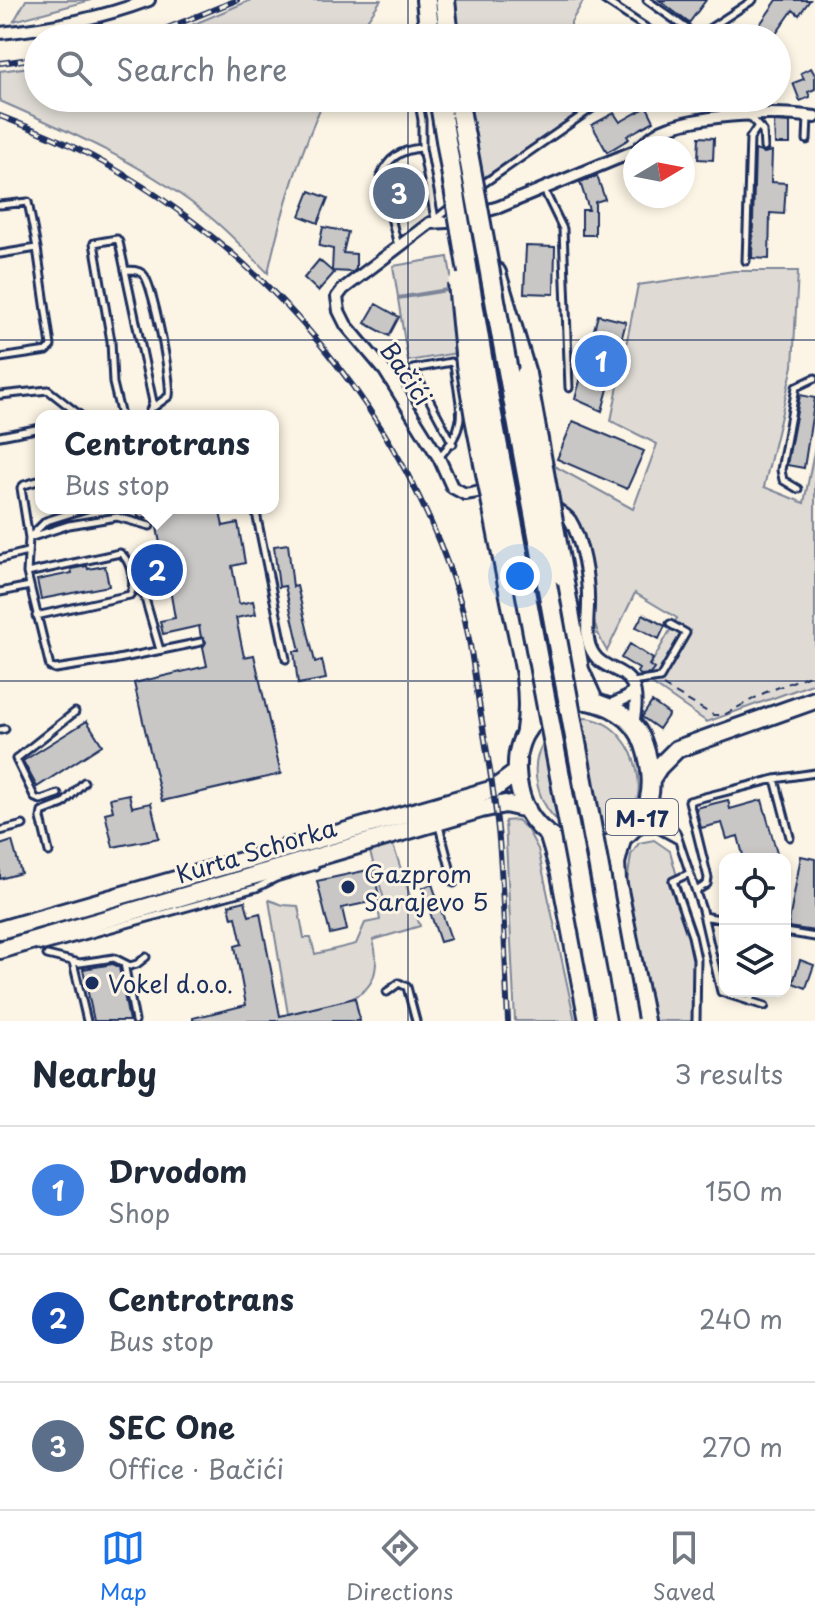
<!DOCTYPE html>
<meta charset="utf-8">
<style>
:root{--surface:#fff;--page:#f6f6f7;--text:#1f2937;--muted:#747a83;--line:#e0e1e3;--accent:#1a73e8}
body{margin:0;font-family:"Playpen Sans",sans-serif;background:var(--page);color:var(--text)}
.controls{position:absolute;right:24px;bottom:24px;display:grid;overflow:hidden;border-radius:16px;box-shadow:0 4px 12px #0003}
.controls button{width:72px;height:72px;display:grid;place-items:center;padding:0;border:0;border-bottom:2px solid var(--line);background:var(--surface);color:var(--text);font:40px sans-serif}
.compass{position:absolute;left:623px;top:136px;width:72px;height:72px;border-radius:50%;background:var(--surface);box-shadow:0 4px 12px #0003;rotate:80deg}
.you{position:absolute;left:520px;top:576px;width:28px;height:28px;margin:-20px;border:6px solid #fff;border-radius:50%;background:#1a73e8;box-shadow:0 0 0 12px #1a73e833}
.badge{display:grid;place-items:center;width:52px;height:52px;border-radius:50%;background:var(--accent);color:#fff;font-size:26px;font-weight:700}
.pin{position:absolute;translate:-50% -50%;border:4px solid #fff;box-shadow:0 2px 8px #0006}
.popup{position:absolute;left:35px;top:410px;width:244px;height:104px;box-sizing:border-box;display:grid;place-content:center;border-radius:16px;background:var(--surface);filter:drop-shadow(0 2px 6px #0005);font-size:26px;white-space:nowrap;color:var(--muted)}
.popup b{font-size:30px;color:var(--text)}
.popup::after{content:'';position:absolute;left:50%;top:100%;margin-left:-16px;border:16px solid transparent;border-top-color:var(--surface)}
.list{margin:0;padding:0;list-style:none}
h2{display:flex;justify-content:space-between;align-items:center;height:104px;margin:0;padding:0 32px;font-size:34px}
h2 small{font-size:26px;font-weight:400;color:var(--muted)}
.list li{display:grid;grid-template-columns:52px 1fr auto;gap:24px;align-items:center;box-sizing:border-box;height:128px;padding:0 32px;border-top:2px solid var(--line)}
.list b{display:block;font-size:30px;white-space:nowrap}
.list p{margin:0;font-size:26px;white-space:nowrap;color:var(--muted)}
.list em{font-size:26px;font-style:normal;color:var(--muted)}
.icon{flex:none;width:44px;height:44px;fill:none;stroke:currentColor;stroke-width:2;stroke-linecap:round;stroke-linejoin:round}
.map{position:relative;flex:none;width:815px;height:1021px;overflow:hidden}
.search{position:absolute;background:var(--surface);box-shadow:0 4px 12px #0003;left:24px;right:24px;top:24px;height:88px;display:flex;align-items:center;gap:20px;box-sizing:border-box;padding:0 28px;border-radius:44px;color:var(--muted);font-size:30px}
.sheet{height:488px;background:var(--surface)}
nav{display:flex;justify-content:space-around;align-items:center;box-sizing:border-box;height:112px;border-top:2px solid var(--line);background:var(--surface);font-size:22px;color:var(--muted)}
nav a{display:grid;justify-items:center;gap:4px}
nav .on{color:var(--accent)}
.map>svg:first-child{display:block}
.green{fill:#dfdbd4;stroke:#7d8599;stroke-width:2}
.building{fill:#c8c7c6;stroke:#1b2f5e;stroke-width:2}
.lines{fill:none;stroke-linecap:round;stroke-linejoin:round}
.lane-casing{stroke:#1b2f5e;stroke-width:11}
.street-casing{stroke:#1b2f5e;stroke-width:16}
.primary-casing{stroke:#1b2f5e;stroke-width:22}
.highway-casing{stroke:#1b2f5e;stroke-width:24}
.path{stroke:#1b2f5e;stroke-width:2;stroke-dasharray:8 6;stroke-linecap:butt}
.lane{stroke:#fcf5e5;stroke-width:5}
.street{stroke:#fcf5e5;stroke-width:10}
.primary{stroke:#fcf5e5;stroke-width:16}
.highway{stroke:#fcf5e5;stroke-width:18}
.rail-casing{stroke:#1b2f5e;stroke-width:6}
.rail{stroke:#fcf5e5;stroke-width:3;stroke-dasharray:9;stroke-linecap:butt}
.highway-bridge-casing{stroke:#1b2f5e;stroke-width:24;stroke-linecap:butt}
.highway-bridge{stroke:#fcf5e5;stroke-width:18}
.grid{fill:none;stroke:#1b2f5e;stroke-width:2;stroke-opacity:0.55}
.poi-dot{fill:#1b2f5e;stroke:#fcf5e5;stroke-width:3}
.labels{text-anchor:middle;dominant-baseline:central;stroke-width:6;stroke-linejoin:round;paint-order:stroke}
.shield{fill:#fcf5e5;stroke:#5e6a86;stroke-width:2}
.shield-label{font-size:22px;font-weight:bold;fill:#1b2f5e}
.street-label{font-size:24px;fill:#1b2f5e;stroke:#fcf5e5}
.poi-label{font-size:24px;fill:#1b2f5e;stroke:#fcf5e5;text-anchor:start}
</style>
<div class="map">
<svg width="815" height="1021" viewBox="0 0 815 1021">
<rect width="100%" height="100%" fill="#fcf5e5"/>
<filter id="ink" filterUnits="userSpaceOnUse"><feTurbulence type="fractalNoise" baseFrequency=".0125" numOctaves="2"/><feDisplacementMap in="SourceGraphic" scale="16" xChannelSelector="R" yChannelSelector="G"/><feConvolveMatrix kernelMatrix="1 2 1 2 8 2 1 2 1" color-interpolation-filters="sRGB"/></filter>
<g filter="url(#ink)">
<path class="green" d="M26,0H91L14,21Z
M251,0H381L355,38H148L185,28Z
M453,0H584L571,22V38H457Z
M38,66V98H325C299,155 281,212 268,273C249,254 231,234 210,217C148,166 73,133 0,101V71Z
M466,98H574L575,118L477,182Z
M448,257L453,288L398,297L393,266Z
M734,271H798L793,366L764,487L804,503L815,447V683L707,722L643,678L677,618L635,593L607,651C580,608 595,568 578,525C574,513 560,506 555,495C552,487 552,473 551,464L633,509L657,444L611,421L638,285Z
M453,290L463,352L408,361L398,299Z
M585,718C642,722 662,822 603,834C539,848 499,732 585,718Z
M517,820L527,829L538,849L575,1021H515L505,821Z
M654,840L670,851L697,949V1021H655L627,883L631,855L639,843Z
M392,842L420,926L373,940C390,1005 334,1003 288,1014L269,900L283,905L298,906L304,938H311L315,954L356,944L365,923L380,920L377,901L384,899L369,849Z"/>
<path class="building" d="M659,0H706L689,23Z
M777,0H810L799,15L793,10L773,38H768L756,30Z
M811,68L815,75V89L808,92L810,97L800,101L793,83L804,79L801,73Z
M647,107L654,121L627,136L629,139L607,152L592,125L614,113L620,122Z
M774,122L790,123V144H775Z
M699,137L714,138L713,160L698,159Z
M755,150L764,153L772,151L771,182L786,183L784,214L770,213L769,259L752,258Z
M405,167L414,216L397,219L387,177L390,170Z
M597,176L605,199L595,202V235H582V210H589L580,182Z
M310,191L328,198L318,223L300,216Z
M323,227L348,232L343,253L356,254V269L353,272L332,271L333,249L319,246Z
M526,246L555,247L554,294L524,293Z
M319,260L334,273L318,291L304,278Z
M376,304L399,317L389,336L365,323Z
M598,315L626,322L602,411L575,399Z
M800,395L815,398L804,468L787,465Z
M573,421L644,451L627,489L557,459Z
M136,508H219L223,526L238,523L245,563L232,566L239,604L253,601L256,614L236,618L244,657L254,655L281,774L162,801L134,683L207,666L203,647L206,642L201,637L199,626L163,634L160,621L175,618L168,578L154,580L150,562L163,559L155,517H138Z
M288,544L293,587L297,586L315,662L322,660L326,679L298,684L294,651H300L285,586L279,587L274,546Z
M87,566L88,569L105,566L109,586L41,599L37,580L72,573L71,569Z
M643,614L665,626L659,639L636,627Z
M630,644L653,659L649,665L654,669L650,674L641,675L637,672L639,669L621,658Z
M652,702L669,714L659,729L642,717Z
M87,721L102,745L37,787L23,761Z
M129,794L132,807L151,803L159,838L113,847L105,813L113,811L110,798Z
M728,800L730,809L762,800L778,857L744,859L738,836L727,839L722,823L701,828L696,808Z
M12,841L21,873L0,879V845Z
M801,856L815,859V931L788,927Z
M373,869L380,900L342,908L347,930L330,934L317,881Z
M432,884L451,939L440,942L422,888Z
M245,901L249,916L260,913L280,1016L355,998L360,1021H193V1018L246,1005L235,946L242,944L236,917L232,918L229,905Z
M800,960L814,965L806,988L793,983Z
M113,964L119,967L129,1021H94L83,969Z"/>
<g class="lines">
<defs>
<path id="lane" d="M604,0L660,37
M647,0L697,36
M405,37V38
M695,38L753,0
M418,98L422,120V148
M758,126L763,131L764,148
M807,140L808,117
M480,186L607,98
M544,190L563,229L569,388
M0,205L28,202L37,248
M432,222L452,206
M398,246L381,176C388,157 403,149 422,148L435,219
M0,254L37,248L51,346L47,351L0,358
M746,261L750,138L758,126L750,117
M125,270C132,270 138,270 143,274C153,283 172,382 169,396L154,407
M0,395L48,390L81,416
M121,416L113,383L111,341L94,243L117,239L119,242L153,402L148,416
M0,436L41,428
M439,457C471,425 459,404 454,364L451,362L413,369L453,444
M41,480L24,485L21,488L29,538L69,525L117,517L150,526
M798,489L783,480L781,470L796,387L815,378
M87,508L46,521L29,538L27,573L50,667L55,669L113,660L201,642
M255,508L286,659
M0,559L27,552
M27,573L120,553C131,560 136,584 130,595L36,616
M133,587L144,595L160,650
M0,592L30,586
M632,682L660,678L686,633L670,624
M0,730L5,729
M775,779L815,773
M58,794L41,800L35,798L16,759L75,712
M651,801L676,832L702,910L721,992L765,1006
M439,826L454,883
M639,828H656L678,840
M0,831L23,825
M49,852L41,818L42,812L63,804L84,782
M690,873L673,881L692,936L697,959L696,1021
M696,891L707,884L708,878L689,801L775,779L790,837
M703,916L725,920
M785,932L815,937
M37,946L44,947L256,888L276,878L315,866
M47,955L80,963L114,958L130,966L137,964L146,957
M73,962L87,1021
M124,963L135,1021
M387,992L399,983L407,987L416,1021
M750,1002L753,991"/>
<path id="street" d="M0,33C51,28 101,18 149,0
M639,148C649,139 657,131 670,127C709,114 774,111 815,117
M533,496L501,488L465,494L452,487L439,458L385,371L346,325L339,311L337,297L343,289L430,223L447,222L499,207L635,151
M550,505C556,509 566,514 570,520C582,539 589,581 588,604C588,617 585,634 590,647C603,681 647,658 633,724
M609,706L628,697L634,689"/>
<path id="primary" d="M578,700C607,702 635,716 644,745C685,867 522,885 517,770C515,730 542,706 578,700Z
M652,778L659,767L677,749L815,700
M0,930L494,789L517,772
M0,950L481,809L505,804L527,809"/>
<path id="highway" d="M426,0L430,38
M445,0L449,38
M496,273L526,374
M563,576L579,670L593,701
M508,585C516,632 534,683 526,730
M550,837L561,874L589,1021
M621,839L615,863L616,880L644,1021"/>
</defs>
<use href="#lane" class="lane-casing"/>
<use href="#street" class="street-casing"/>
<use href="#primary" class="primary-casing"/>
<use href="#highway" class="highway-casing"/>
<path class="path" d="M663,686L713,715H724L764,693L815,673"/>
<use href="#lane" class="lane"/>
<use href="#street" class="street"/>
<use href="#primary" class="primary"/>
<use href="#highway" class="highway"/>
<defs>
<path id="rail" d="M135,38L165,29L237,0
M0,63L38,58
M0,116C36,130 71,144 104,163C269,256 398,410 457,591C469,627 473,666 479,703C486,748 495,794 499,840C504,900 505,961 508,1021"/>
</defs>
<use href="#rail" class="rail-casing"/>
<use href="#rail" class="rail"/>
<defs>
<path id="highway-bridge" d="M439,98L489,399L606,1021
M458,98L627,1021
M458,283L466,364L475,418L508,585
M526,374L563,576"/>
</defs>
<use href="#highway-bridge" class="highway-bridge-casing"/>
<use href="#highway-bridge" class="highway-bridge"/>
</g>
</g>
<path class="grid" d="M408,0V38M408,98V1021M0,340H815M0,681H815"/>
<g class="poi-dot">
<circle cx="348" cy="887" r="8"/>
<circle cx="92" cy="983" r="8"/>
</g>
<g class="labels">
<rect class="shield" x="606" y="799" width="72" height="36" rx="6"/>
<g class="shield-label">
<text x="642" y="817">M-17</text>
</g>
<g class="street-label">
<text transform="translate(407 373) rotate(56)">Bačići</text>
<text transform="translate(256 850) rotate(-17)">Kurta Schorka</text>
</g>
<g class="poi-label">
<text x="364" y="873">Gazprom<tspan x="364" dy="28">Sarajevo 5</tspan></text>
<text x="108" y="983">Vokel d.o.o.</text>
</g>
</g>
</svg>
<div class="controls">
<button><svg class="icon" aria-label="locate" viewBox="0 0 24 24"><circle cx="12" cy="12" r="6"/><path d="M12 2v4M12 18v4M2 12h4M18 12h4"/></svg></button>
<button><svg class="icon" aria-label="layers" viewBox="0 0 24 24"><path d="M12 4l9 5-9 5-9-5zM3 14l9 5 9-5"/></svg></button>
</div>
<svg class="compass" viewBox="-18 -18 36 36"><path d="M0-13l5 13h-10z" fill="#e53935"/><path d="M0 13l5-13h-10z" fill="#747a83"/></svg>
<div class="you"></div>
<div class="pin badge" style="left:601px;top:361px;background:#3f7fe0">1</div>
<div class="pin badge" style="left:157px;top:570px;background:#1a4fb4">2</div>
<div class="popup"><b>Centrotrans</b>Bus stop</div>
<div class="pin badge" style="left:399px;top:193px;background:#5c6f8a">3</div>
<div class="search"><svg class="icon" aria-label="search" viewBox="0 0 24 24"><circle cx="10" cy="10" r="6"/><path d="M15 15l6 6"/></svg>Search here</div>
</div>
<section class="sheet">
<h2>Nearby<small>3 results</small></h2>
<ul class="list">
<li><span class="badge" style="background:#3f7fe0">1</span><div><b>Drvodom</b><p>Shop</p></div><em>150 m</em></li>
<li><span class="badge" style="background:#1a4fb4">2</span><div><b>Centrotrans</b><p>Bus stop</p></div><em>240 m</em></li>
<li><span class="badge" style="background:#5c6f8a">3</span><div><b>SEC One</b><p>Office · Bačići</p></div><em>270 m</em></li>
</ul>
</section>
<nav>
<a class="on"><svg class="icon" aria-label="map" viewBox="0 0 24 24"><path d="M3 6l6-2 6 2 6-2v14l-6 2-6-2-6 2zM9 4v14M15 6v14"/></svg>Map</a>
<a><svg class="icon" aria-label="directions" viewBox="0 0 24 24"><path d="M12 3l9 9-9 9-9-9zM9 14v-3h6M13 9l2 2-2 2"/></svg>Directions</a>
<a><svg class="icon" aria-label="saved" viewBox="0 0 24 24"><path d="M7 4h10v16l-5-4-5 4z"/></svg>Saved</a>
</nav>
